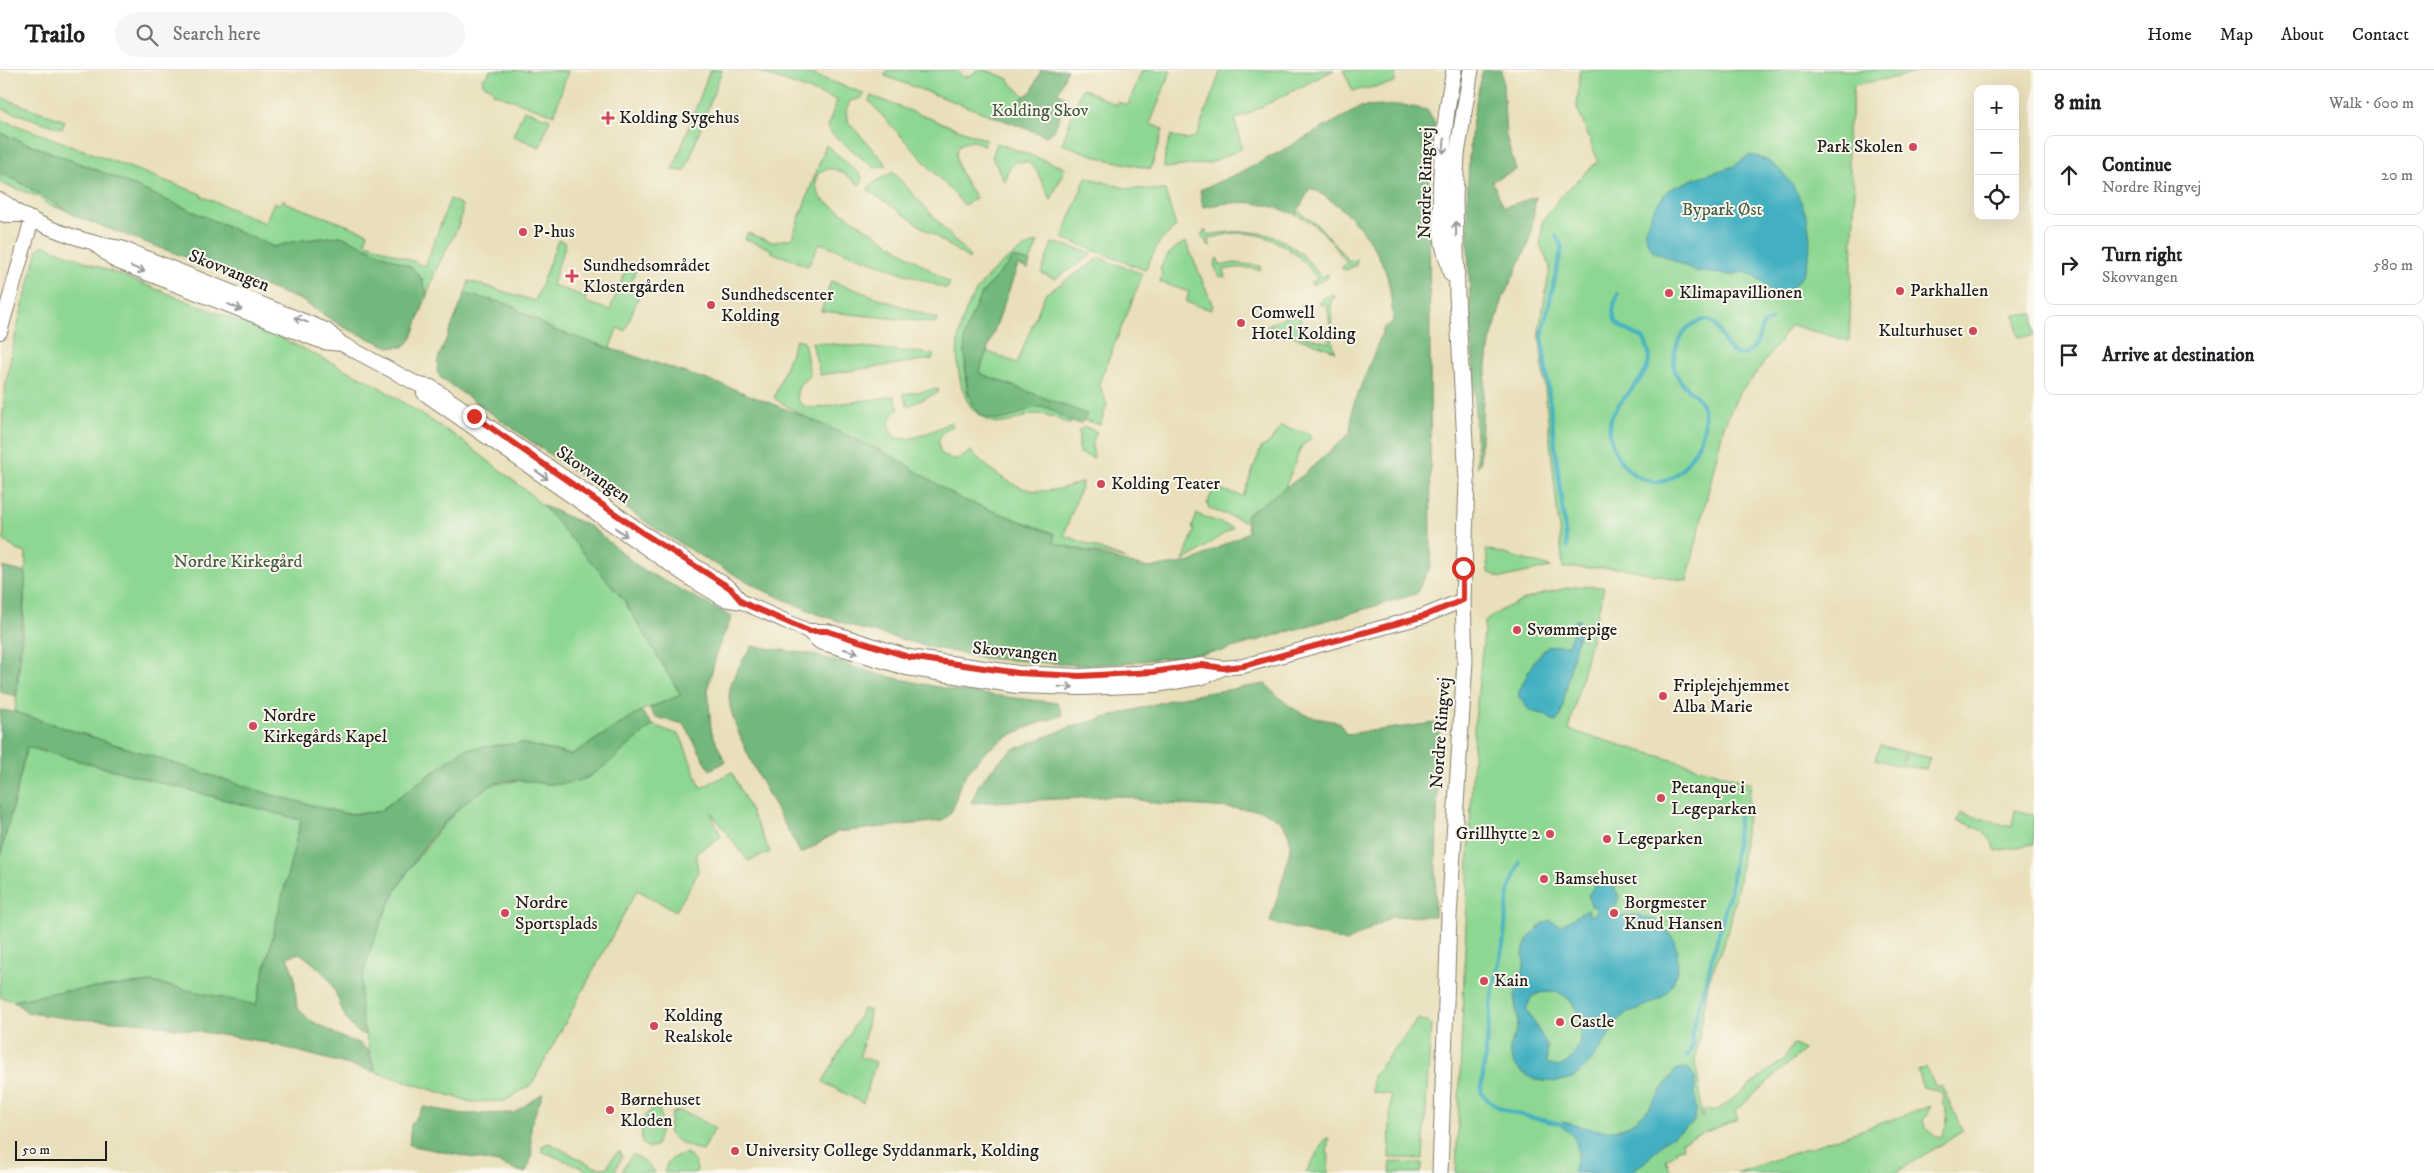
<!DOCTYPE html>
<meta charset="utf-8">
<style>
:root{--surface:#fff;--page:#f6f6f6;--text:#202124;--muted:#757577;--line:#e0e0e0}
body{margin:0;font-family:"IM FELL DW Pica",serif;background:var(--page);color:var(--text)}
.controls{position:absolute;right:15px;top:15px;display:grid;overflow:hidden;border-radius:10px;box-shadow:0 5px 20px #0002}
.controls button{width:45px;height:45px;display:grid;place-items:center;padding:0;border:0;border-bottom:1px solid var(--line);background:var(--surface);color:var(--text);font:25px sans-serif}
.scale{position:absolute;left:15px;bottom:12px;width:92px;box-sizing:border-box;padding-left:5px;border:2px solid #1c1c1c;border-top:0;font-size:14px;line-height:18px;white-space:nowrap;color:#1c1c1c;-webkit-text-stroke:4px #fbf7ec;paint-order:stroke}
.stop{position:absolute;width:15px;height:15px;margin:-11px;border:4px solid #d93025;border-radius:50%;background:#fff}
.stop.end{background:#d93025;border-color:#fff;box-shadow:0 1px 5px #0008}
.list{margin:0;padding:0;list-style:none}
h2{display:flex;justify-content:space-between;align-items:center;height:65px;margin:0;padding:0 20px;font-size:21px}
h2 small{font-size:16px;font-weight:400;color:var(--muted)}
.list li{display:grid;grid-template-columns:32px 1fr auto;gap:15px;align-items:center;box-sizing:border-box;height:80px;margin:0 10px 10px;padding:0 10px;border:1px solid var(--line);border-radius:10px}
.list b{display:block;font-size:19px;white-space:nowrap}
.list p{margin:0;font-size:16px;white-space:nowrap;color:var(--muted)}
.list em{font-size:16px;font-style:normal;color:var(--muted)}
.icon{flex:none;width:28px;height:28px;fill:none;stroke:currentColor;stroke-width:2;stroke-linecap:round;stroke-linejoin:round}
.map{position:relative;flex:none;width:2034px;height:1103px;overflow:hidden}
header{display:flex;align-items:center;gap:30px;box-sizing:border-box;height:70px;padding:0 25px;background:var(--surface);border-bottom:1px solid var(--line)}
header strong{font-size:24px}
nav{display:flex;gap:28px;margin-inline-start:auto;font-size:18px}
.search{width:350px;height:45px;background:var(--page);display:flex;align-items:center;gap:12px;box-sizing:border-box;padding:0 18px;border-radius:28px;color:var(--muted);font-size:19px}
main{display:flex}
aside{flex:1;background:var(--surface)}
.map>svg:first-child{display:block}
.green{fill:#8ed792;stroke:#557a57}
.forest{fill:#72b87c;stroke:#476a4c}
.water{fill:#43b0c1;stroke:#30666e;fill-rule:evenodd}
.lines{fill:none;stroke-linecap:round;stroke-linejoin:round}
.stream{stroke:#43b0c1;stroke-width:4}
.tertiary-casing{stroke:#827e6b;stroke-width:16}
.secondary-casing{stroke:#827e6b;stroke-width:17}
.tertiary{stroke:#fff;stroke-width:14}
.secondary{stroke:#fff;stroke-width:15}
.oneway{stroke:#999}
.route{stroke:#d93025;stroke-width:6}
.poi-dot{fill:#d1495b;stroke:#fbf7ec;stroke-width:2}
.labels{text-anchor:middle;dominant-baseline:central;stroke-width:4;stroke-linejoin:round;paint-order:stroke}
.park-label{font-size:18px;fill:#445d45;stroke:#fbf7ec}
.poi-label{font-size:18px;fill:#1c1c1c;stroke:#fbf7ec;text-anchor:start}
.street-label{font-size:18px;fill:#1c1c1c;stroke:#fbf7ec}
</style>
<header>
<strong>Trailo</strong>
<div class="search"><svg class="icon" aria-label="search" viewBox="0 0 24 24"><circle cx="10" cy="10" r="6"/><path d="M15 15l6 6"/></svg>Search here</div>
<nav><a>Home</a><a>Map</a><a>About</a><a>Contact</a></nav>
</header>
<main>
<div class="map">
<svg width="2034" height="1103" viewBox="0 0 2034 1103">
<rect width="100%" height="100%" fill="#fbf7ec"/>
<filter id="ink" filterUnits="userSpaceOnUse"><feTurbulence type="fractalNoise" baseFrequency=".02" numOctaves="2"/><feDisplacementMap in="SourceGraphic" scale="10" xChannelSelector="R" yChannelSelector="G"/><feConvolveMatrix kernelMatrix="1 2 1 2 8 2 1 2 1" color-interpolation-filters="sRGB"/></filter>
<filter id="wash" filterUnits="userSpaceOnUse"><feTurbulence type="fractalNoise" baseFrequency=".0096" numOctaves="4" result="noise"/><feDisplacementMap in="SourceGraphic" scale="20" xChannelSelector="R" yChannelSelector="G"/><feGaussianBlur stdDeviation="1.12" result="paint"/><feColorMatrix in="noise" values="0 0 0 0 0 0 0 0 0 0 0 0 0 0 0 0 0 1.4 0 .05"/><feComposite in="paint" operator="in"/></filter>
<g filter="url(#wash)">
<rect width="100%" height="100%" fill="#e9dfba"/>
<path class="green" d="M490,0L568,1L554,45L493,23V19L483,14L482,8L488,5Z
M710,0H722L685,101L673,100Z
M753,0H800L863,23L862,28L850,31L846,42L849,53L887,95L874,98L831,63L828,56L837,30Z
M887,0H956L963,7L972,5L976,0H986L1009,9L1012,15L1025,26L1013,35L996,40L992,46L885,6Z
M1142,0H1171L1150,54L1163,59L1151,99L1104,89L1062,74L1082,18L1116,35L1117,32L1128,35Z
M1221,0H1334L1235,50L1242,78L1239,80L1210,93L1164,98L1165,84L1171,65C1180,69 1189,72 1197,65Z
M1343,0H1395V13L1353,21Z
M1580,0H1914L1913,4L1854,15L1851,47L1847,62L1848,91L1855,119L1849,271L1791,255L1752,309L1739,323L1724,355L1687,511L1622,498H1563L1539,261L1550,197L1540,174L1543,151L1561,126L1598,91L1577,37Z
M871,26L987,70L984,76C976,69 968,71 959,75C950,93 967,113 976,128L964,135L869,31Z
M0,27L65,51L62,59L0,38Z
M524,40L550,49L540,77L513,66Z
M0,49L201,124V126L265,153L274,132L279,134L284,129V132L368,163L365,172L425,196L450,129L462,135C463,153 452,169 444,184C437,196 432,211 427,225L422,209L411,197L341,166L296,171L274,177L107,104L0,63Z
M997,73L1065,98L1051,130L1036,100L1028,92H1015L1007,102L1006,110L1004,111L992,87Z
M826,75L861,105L862,111L860,115C852,110 842,100 832,99C812,97 813,119 823,130L950,213L947,219L820,173L808,196L771,182V179L745,169L747,163L773,172L792,168Z
M893,102L970,187L969,189L868,120L872,114Z
M0,104L16,110L68,141L48,135L39,127L0,113Z
M1086,107L1125,118L1165,120L1176,157L1160,171L1145,200L1062,168Z
M1298,141L1320,157L1350,192L1357,189L1356,195L1346,200L1341,198L1347,193C1334,175 1318,152 1296,145Z
M1205,159L1208,165C1259,156 1290,163 1321,207L1328,204V207L1313,215L1310,213L1317,209C1294,173 1250,151 1209,170L1210,177L1201,166Z
M558,170L566,173L552,215L586,227L585,232L610,240L627,196L636,200L628,219L640,223L625,261L617,258L610,278L554,260L508,234L465,224L469,211L535,231Z
M1038,172L1030,192L1013,188C1002,202 988,213 979,229C966,255 950,343 993,349C1011,352 1025,336 1041,337C1053,338 1063,346 1072,352L1069,355C1060,350 1051,345 1041,344C1016,344 1004,364 979,345C967,336 963,323 960,309C950,262 969,216 1008,189C1017,182 1027,175 1038,172Z
M1186,172L1213,236L1211,240L1186,232L1189,222L1160,212L1162,204L1160,198C1165,187 1175,176 1186,172Z
M1052,173L1065,175L1093,184L1055,209L1041,203Z
M43,175L277,266L373,313L460,369L528,422L555,448L623,529L681,625L641,641L571,685L521,673L465,679L378,742L347,744L272,725L15,642L23,562L26,483L17,480L4,471C4,424 0,376 4,329C10,277 25,229 38,179Z
M1100,188L1143,204L1099,313L1107,335L1100,355L1084,350L1086,344L979,303L986,281L1017,293L1045,224Z
M1217,188L1221,196L1234,193L1261,196L1260,200C1247,197 1237,197 1224,200L1226,207L1219,206L1214,195Z
M831,211L937,249L936,253L821,241Z
M1332,224L1336,227L1331,230C1333,246 1329,266 1335,281L1266,256L1303,239L1307,243L1300,246L1301,265L1328,273L1330,256L1327,234L1320,235C1319,228 1327,227 1332,224Z
M2034,243V266L2018,267L2015,245Z
M796,269L804,271L810,306C794,315 790,336 813,338C820,338 829,336 836,334C855,332 875,329 894,326L899,339C894,343 889,348 889,355C891,385 938,358 951,352L953,356C941,362 935,369 941,383C951,392 961,390 970,381C1010,417 1031,433 1083,411L1064,465L1126,489L1053,473V463L961,429L890,385L801,345L774,328Z
M812,272L933,284V289L820,305Z
M938,319L939,322L908,336L903,324Z
M1281,356L1310,364L1312,368L1301,377L1285,418L1247,452L1210,439L1207,434L1214,418L1243,426L1261,378L1270,372Z
M1086,357L1097,362L1092,374L1094,388L1079,383V360Z
M1197,444L1233,458C1215,468 1201,482 1183,491L1195,459L1192,458Z
M1486,479L1551,497L1501,508L1488,502Z
M1581,516L1604,517L1569,660L1751,713L1739,812L1729,860L1709,910L1695,991L1700,1020L1701,1047L1703,1048V1040L1713,1041L1722,1037L1783,990L1793,974L1804,980L1735,1041L1738,1049L1681,1072L1683,1078L1676,1080L1677,1083L1666,1089L1671,1103H1456L1474,660L1485,552C1504,533 1554,519 1581,516Z
M653,655L680,665L701,718L732,702L770,782L748,791L711,742L721,767L696,783L698,803L676,841L637,820L532,1014L505,1031L471,1032L375,1002L360,943L361,914L365,895L384,845L398,817L412,795L443,755L472,726L494,714L524,710L558,714L588,708Z
M1880,675L1905,682L1900,696L1875,689Z
M27,677L301,750L256,936L152,912L57,922L14,931L0,927V788Z
M1907,682L1930,688L1926,699L1902,696Z
M2015,740L2034,745V774L1996,781C1989,762 1976,756 1957,751L1961,743L2012,757Z
M863,939L870,941L860,987L876,992L863,1033L823,1012Z
M1418,949L1431,954L1423,1089L1389,1088L1391,1025L1372,1022L1373,1006Z
M1926,997L1936,1017L1941,1015L1963,1061L1895,1103H1877L1876,1099L1872,1097L1859,1103H1736L1931,1036L1923,1051L1925,1058L1936,1067H1941L1947,1053L1946,1040C1942,1033 1942,1034 1943,1026L1941,1022L1923,1018L1917,1001Z
M658,1038C665,1050 660,1063 656,1076L648,1078L642,1073C641,1060 641,1040 658,1038Z
M678,1041L692,1045L715,1058L703,1081C692,1078 675,1072 668,1062L672,1043Z
M1329,1068L1327,1083L1329,1084L1328,1103H1306L1325,1069Z
M549,1073L595,1097L606,1098L614,1086L620,1081L622,1087L614,1103H593L542,1081V1076Z
M687,1083L695,1092L697,1100L695,1103H664C667,1089 673,1086 687,1083Z
M633,1084L648,1094L655,1103H623V1098Z
M1391,1092L1423,1093L1421,1103H1390Z"/>
<path class="forest" d="M1041,0H1067L1058,23L1067,28L1054,61L1046,66L992,46L996,40L1013,35L1032,21Z
M1483,0H1502L1506,66L1516,100L1492,111L1504,137L1536,127L1530,171L1503,228L1490,273L1483,327L1480,394L1477,397C1475,340 1473,283 1470,226C1467,147 1463,78 1483,0Z
M1403,35L1427,40L1435,54L1429,90L1431,495L1416,524L1222,581L1126,593L1078,595L984,588L931,577L858,558L815,543L763,520L708,490L656,459L441,308L437,302L438,289L465,224L508,234L554,260L726,316L801,345L890,385L961,429L1054,464V473L1148,498L1191,492L1248,462L1246,445L1302,406L1350,363L1353,336L1384,258L1393,252C1392,236 1391,221 1387,206C1375,169 1344,134 1310,118L1296,145C1261,130 1240,130 1203,137L1200,120L1248,99L1361,37Z
M0,63L107,104L274,177L296,171L341,166L411,197L422,209L427,225L412,268L404,277H389L343,257L301,230L77,147L16,110L0,104Z
M1013,188L1030,192L1028,199L1018,195L979,303L1087,344L1082,353C1067,356 1056,337 1040,337C1024,338 1010,353 992,349C968,344 967,318 966,299C966,288 963,276 965,265C968,253 974,240 979,229C988,213 1002,202 1013,188Z
M542,435L591,457L640,498L732,547L718,578L708,617L711,660L725,692L710,700L684,654L655,647L649,638L681,625L623,529Z
M3,497L26,503L16,626L0,622Z
M752,576L811,584L881,605L957,621L1057,633L1063,645C1019,660 988,669 962,711C953,727 959,739 942,751L837,762L801,784C783,750 730,662 729,628C729,608 742,592 752,576Z
M1266,614C1292,641 1302,647 1339,652L1346,664L1435,653L1439,655L1435,846L1391,847L1347,872L1270,852C1274,838 1292,783 1290,772C1288,754 1275,746 1260,740L1155,733L1120,726L971,733L979,714L995,695L1012,680L1068,658L1181,627Z
M0,640L15,642L272,725L347,744L378,742L465,679L521,673L571,685L641,641L653,655C635,670 608,696 588,707C581,711 567,713 559,714C536,716 514,704 492,715C431,745 373,847 362,912C359,930 361,947 365,965C340,957 341,924 327,907C319,898 309,890 300,883L287,887L294,905L297,938L310,950L343,968L359,973L368,981L375,1002L260,971L137,952L74,949L28,943L14,931L57,922L152,912L256,935L301,750L27,677L0,788Z
M543,1023C540,1033 533,1046 531,1057C529,1077 537,1081 525,1103L498,1093L409,1075L411,1054L424,1037L464,1044L514,1043Z"/>
<path class="water" d="M1750,85C1802,91 1837,196 1782,224H1774L1754,205L1743,202L1732,205L1698,202L1653,181L1647,171L1645,158L1655,137L1668,120L1696,108L1734,96Z
M1579,549V564L1573,584L1561,646L1556,652L1543,644L1530,641L1519,627V621L1534,591L1547,576L1568,575L1574,560L1573,552Z
M1602,812L1613,815L1619,826L1616,837H1612L1608,840L1610,847C1618,849 1627,845 1636,845C1641,845 1646,848 1651,849C1683,860 1686,907 1662,927C1648,938 1631,937 1619,950C1606,967 1597,988 1581,1002C1563,1018 1522,1014 1512,990C1505,975 1516,968 1518,955C1519,946 1514,937 1515,928C1515,917 1523,907 1524,896C1525,892 1523,888 1523,885C1524,870 1537,856 1550,850L1560,856L1588,839L1589,845H1595L1597,840L1594,836H1591L1588,825L1595,815ZM1546,921C1553,922 1559,922 1565,926C1587,941 1586,989 1558,997L1547,993V975L1526,939L1532,926Z
M1686,998L1690,1000L1695,1009L1696,1043L1693,1053L1665,1071L1645,1092L1628,1103H1573C1579,1081 1582,1070 1561,1056L1562,1052C1578,1055 1596,1062 1613,1060C1641,1058 1662,1020 1676,999Z"/>
<g class="lines">
<path class="stream" d="M1556,166L1562,177L1542,265L1567,477
M1618,224C1605,253 1620,257 1643,268C1669,309 1604,326 1610,363C1613,387 1629,409 1655,412C1667,413 1677,405 1684,397C1698,379 1712,354 1700,331C1694,321 1682,316 1677,306C1670,291 1676,267 1689,257C1726,230 1715,288 1744,285L1756,275L1763,254L1771,250
M1520,792L1509,821L1503,875L1493,919L1481,1021C1493,1044 1537,1048 1562,1054
M1687,987L1694,973L1691,966L1731,818L1740,740"/>
</g>
</g>
<g filter="url(#ink)">
<g class="lines">
<defs>
<path id="tertiary" d="M0,130C9,134 14,141 23,145C50,160 90,174 121,178L326,260L342,274L419,315L431,317L586,422L643,463L730,518L742,532L808,561L820,572L907,598L1017,616L1081,618L1156,615L1203,607L1223,598
M0,143L5,145H21
M96,175L116,191L323,272L342,274
M0,262L32,149
M424,323L691,509L724,529L742,532
M808,561H827L909,587L1018,603L1080,606L1153,602L1202,595L1223,598L1243,596L1424,546L1463,530"/>
<path id="secondary" d="M1451,204C1449,194 1445,184 1443,174C1436,127 1444,47 1454,0
M1440,1103L1449,847L1465,591L1463,530L1467,410L1457,225L1455,129L1457,84L1471,0"/>
</defs>
<use href="#tertiary" class="tertiary-casing"/>
<use href="#secondary" class="secondary-casing"/>
<use href="#tertiary" class="tertiary"/>
<use href="#secondary" class="secondary"/>
</g>
<defs><path id="oneway-shaft" d="M-6 0H5M1.5-3L5.5 0L1.5 3" fill="none" stroke-width="1.6" stroke-linecap="round" stroke-linejoin="round" transform="scale(1.25)"/></defs>
<g class="oneway">
<use href="#oneway-shaft" transform="translate(1444 76) rotate(94)"/>
<use href="#oneway-shaft" transform="translate(1456 159) rotate(-91)"/>
<use href="#oneway-shaft" transform="translate(138 199) rotate(21)"/>
<use href="#oneway-shaft" transform="translate(235 237) rotate(22)"/>
<use href="#oneway-shaft" transform="translate(301 250) rotate(-159)"/>
<use href="#oneway-shaft" transform="translate(542 405) rotate(35)"/>
<use href="#oneway-shaft" transform="translate(621 462) rotate(36)"/>
<use href="#oneway-shaft" transform="translate(851 581) rotate(16)"/>
<use href="#oneway-shaft" transform="translate(1066 617) rotate(2)"/>
</g>
</g>
<g class="lines" filter="url(#ink)">
<path class="route" d="M474,346L643,463L730,518L742,532L750,536L808,561H827L909,587L1018,603L1080,606L1153,602L1202,595L1223,598L1243,596L1424,546L1463,530V498"/>
</g>
<g class="poi-dot">
<path d="M605.5 40.5h5v5h5v5h-5v5h-5v-5h-5v-5h5z"/>
<circle cx="1913" cy="77" r="5"/>
<circle cx="523" cy="162" r="5"/>
<path d="M569.5 198.5h5v5h5v5h-5v5h-5v-5h-5v-5h5z"/>
<circle cx="1900" cy="221" r="5"/>
<circle cx="1669" cy="223" r="5"/>
<circle cx="711" cy="235" r="5"/>
<circle cx="1241" cy="253" r="5"/>
<circle cx="1973" cy="261" r="5"/>
<circle cx="1101" cy="414" r="5"/>
<circle cx="1517" cy="560" r="5"/>
<circle cx="1663" cy="626" r="5"/>
<circle cx="253" cy="656" r="5"/>
<circle cx="1661" cy="728" r="5"/>
<circle cx="1550" cy="764" r="5"/>
<circle cx="1607" cy="769" r="5"/>
<circle cx="1544" cy="809" r="5"/>
<circle cx="505" cy="843" r="5"/>
<circle cx="1614" cy="843" r="5"/>
<circle cx="1484" cy="911" r="5"/>
<circle cx="1560" cy="952" r="5"/>
<circle cx="654" cy="956" r="5"/>
<circle cx="610" cy="1040" r="5"/>
<circle cx="735" cy="1081" r="5"/>
</g>
<g class="labels">
<g class="park-label">
<text x="1040" y="41">Kolding Skov</text>
<text x="1722" y="140">Bypark Øst</text>
<text x="238" y="492">Nordre Kirkegård</text>
</g>
<g class="poi-label">
<text x="619" y="48">Kolding Sygehus</text>
<text x="1903" y="77" text-anchor="end">Park Skolen</text>
<text x="533" y="162">P-hus</text>
<text x="583" y="196">Sundhedsområdet<tspan x="583" dy="21">Klostergården</tspan></text>
<text x="1910" y="221">Parkhallen</text>
<text x="1679" y="223">Klimapavillionen</text>
<text x="721" y="225">Sundhedscenter<tspan x="721" dy="21">Kolding</tspan></text>
<text x="1251" y="243">Comwell<tspan x="1251" dy="21">Hotel Kolding</tspan></text>
<text x="1963" y="261" text-anchor="end">Kulturhuset</text>
<text x="1111" y="414">Kolding Teater</text>
<text x="1527" y="560">Svømmepige</text>
<text x="1673" y="616">Friplejehjemmet<tspan x="1673" dy="21">Alba Marie</tspan></text>
<text x="263" y="646">Nordre<tspan x="263" dy="21">Kirkegårds Kapel</tspan></text>
<text x="1671" y="718">Petanque i<tspan x="1671" dy="21">Legeparken</tspan></text>
<text x="1540" y="764" text-anchor="end">Grillhytte 2</text>
<text x="1617" y="769">Legeparken</text>
<text x="1554" y="809">Bamsehuset</text>
<text x="515" y="833">Nordre<tspan x="515" dy="21">Sportsplads</tspan></text>
<text x="1624" y="833">Borgmester<tspan x="1624" dy="21">Knud Hansen</tspan></text>
<text x="1494" y="911">Kain</text>
<text x="664" y="946">Kolding<tspan x="664" dy="21">Realskole</tspan></text>
<text x="1570" y="952">Castle</text>
<text x="620" y="1030">Børnehuset<tspan x="620" dy="21">Kloden</tspan></text>
<text x="745" y="1081">University College Syddanmark, Kolding</text>
</g>
<g class="street-label">
<text transform="translate(1426 113) rotate(-89)">Nordre Ringvej</text>
<text transform="translate(229 201) rotate(22)">Skovvangen</text>
<text transform="translate(593 405) rotate(35)">Skovvangen</text>
<text transform="translate(1015 582) rotate(5)">Skovvangen</text>
<text transform="translate(1441 663) rotate(-86)">Nordre Ringvej</text>
</g>
</g>
</svg>
<div class="controls">
<button>+</button>
<button>−</button>
<button><svg class="icon" aria-label="locate" viewBox="0 0 24 24"><circle cx="12" cy="12" r="6"/><path d="M12 2v4M12 18v4M2 12h4M18 12h4"/></svg></button>
</div>
<div class="scale">50 m</div>
<div class="stop" style="left:1463px;top:498px"></div>
<div class="stop end" style="left:474px;top:346px"></div>
</div>
<aside>
<h2>8 min<small>Walk · 600 m</small></h2>
<ul class="list">
<li><svg class="icon" aria-label="ahead" viewBox="0 0 24 24"><path d="M12 20V5M6 11l6-6 6 6"/></svg><div><b>Continue</b><p>Nordre Ringvej</p></div><em>20 m</em></li>
<li><svg class="icon" aria-label="right" viewBox="0 0 24 24"><path d="M7 20v-9h11M14 6l5 5-5 5"/></svg><div><b>Turn right</b><p>Skovvangen</p></div><em>580 m</em></li>
<li><svg class="icon" aria-label="arrive" viewBox="0 0 24 24"><path d="M6 21V4h12l-3 4 3 4H6"/></svg><div><b>Arrive at destination</b></div></li>
</ul>
</aside>
</main>
